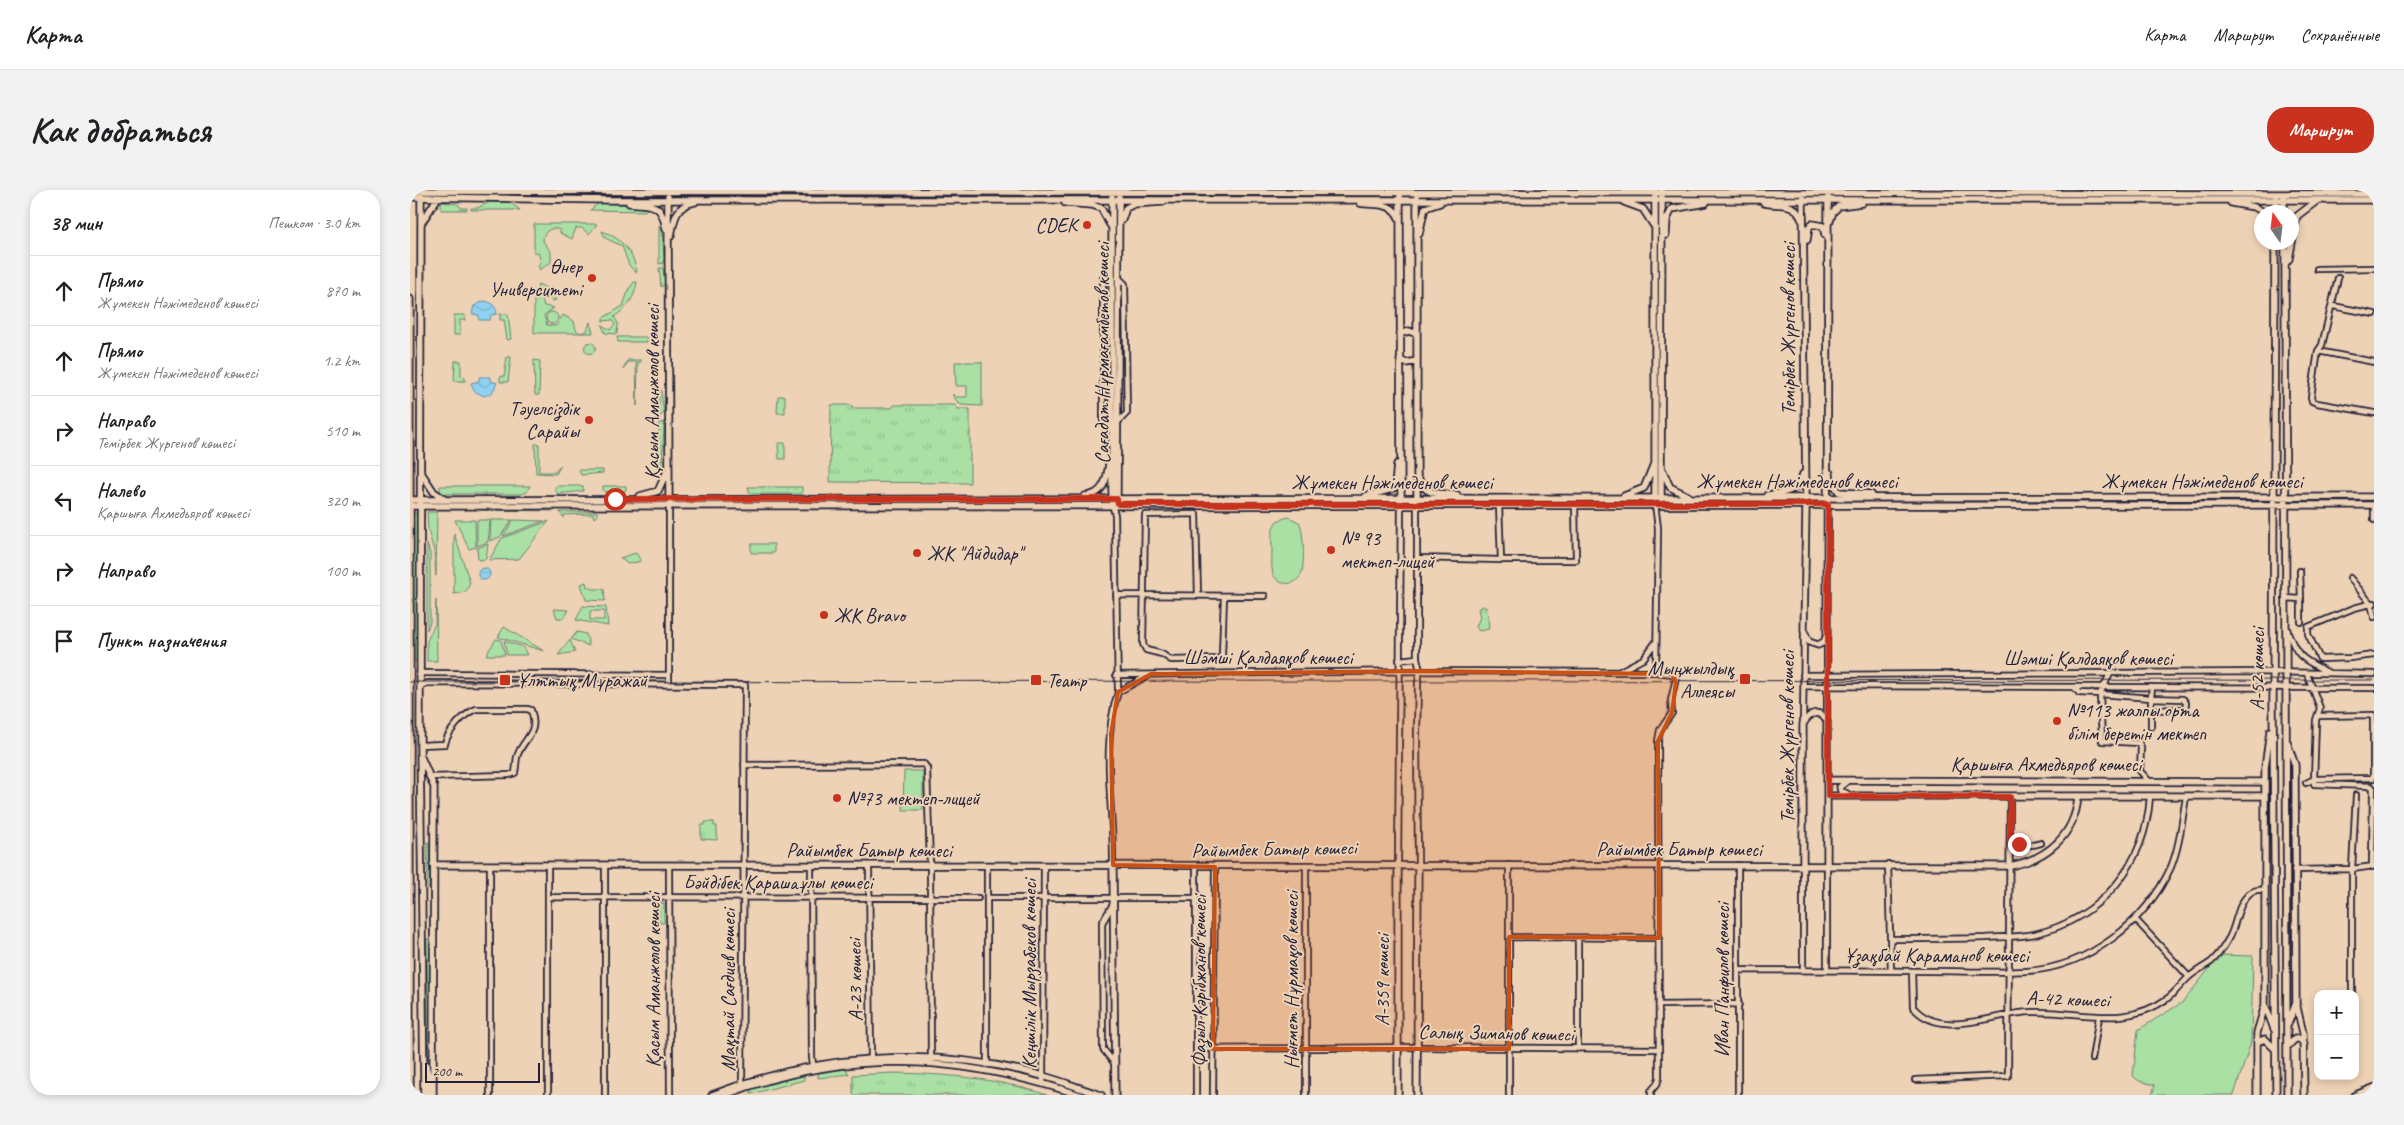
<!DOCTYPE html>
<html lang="ru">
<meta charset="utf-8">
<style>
:root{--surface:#fff;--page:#f2f2f2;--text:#202124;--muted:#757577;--line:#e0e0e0;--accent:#c8321e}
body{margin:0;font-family:Caveat,sans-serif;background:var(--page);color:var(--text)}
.controls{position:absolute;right:15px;bottom:15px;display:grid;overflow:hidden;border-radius:10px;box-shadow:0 2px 8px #0003}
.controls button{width:45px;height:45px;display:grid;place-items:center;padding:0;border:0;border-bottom:1px solid var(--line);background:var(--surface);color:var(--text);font:25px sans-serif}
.compass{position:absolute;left:1844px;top:15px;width:45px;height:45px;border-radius:50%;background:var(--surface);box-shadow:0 2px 8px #0003;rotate:346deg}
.scale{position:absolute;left:15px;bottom:12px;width:115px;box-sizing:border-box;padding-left:5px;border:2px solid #22223b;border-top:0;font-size:14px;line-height:18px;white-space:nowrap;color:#22223b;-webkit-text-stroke:4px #eed2b5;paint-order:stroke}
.stop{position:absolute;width:15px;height:15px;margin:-11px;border:4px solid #c8321e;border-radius:50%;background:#fff}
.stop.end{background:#c8321e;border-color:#fff;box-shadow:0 1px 5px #0008}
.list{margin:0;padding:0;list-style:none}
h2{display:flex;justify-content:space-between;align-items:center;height:65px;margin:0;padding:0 20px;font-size:21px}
h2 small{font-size:16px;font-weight:400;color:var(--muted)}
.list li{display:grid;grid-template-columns:32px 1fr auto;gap:15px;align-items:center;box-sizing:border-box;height:70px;padding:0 20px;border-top:1px solid var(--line)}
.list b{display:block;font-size:19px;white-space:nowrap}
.list p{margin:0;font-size:16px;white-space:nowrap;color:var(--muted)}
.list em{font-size:16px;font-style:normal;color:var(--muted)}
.icon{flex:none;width:28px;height:28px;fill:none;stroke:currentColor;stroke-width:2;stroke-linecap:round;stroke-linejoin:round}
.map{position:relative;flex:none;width:1964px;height:905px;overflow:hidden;border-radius:20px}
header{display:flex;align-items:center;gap:30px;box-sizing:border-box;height:70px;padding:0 25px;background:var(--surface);border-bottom:1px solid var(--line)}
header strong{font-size:24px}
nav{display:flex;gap:28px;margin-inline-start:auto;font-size:18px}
.intro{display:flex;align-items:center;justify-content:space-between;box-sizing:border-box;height:120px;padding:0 30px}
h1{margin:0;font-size:35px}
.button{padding:12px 22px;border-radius:20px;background:var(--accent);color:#fff;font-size:18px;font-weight:700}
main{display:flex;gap:30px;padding:0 30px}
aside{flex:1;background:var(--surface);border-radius:20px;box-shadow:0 2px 8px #0003}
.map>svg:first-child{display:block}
.green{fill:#aae0a4;stroke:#668170;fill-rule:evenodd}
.forest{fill:url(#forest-crowns);stroke:#668170}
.park{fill:url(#park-tufts);stroke:#668170}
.water{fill:url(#water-waves);stroke:#638ca8}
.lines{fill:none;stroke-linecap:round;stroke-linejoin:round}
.street-casing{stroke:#22223b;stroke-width:8}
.secondary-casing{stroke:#22223b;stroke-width:9}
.street{stroke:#eed2b5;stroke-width:4.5}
.secondary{stroke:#eed2b5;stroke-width:5.5}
.tram{stroke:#22223b;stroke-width:1}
.route{stroke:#c8321e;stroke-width:6}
.marked{fill:#ca5113;fill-opacity:0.2;stroke:#ca5113;stroke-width:4;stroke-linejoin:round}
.poi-dot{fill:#c8321e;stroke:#eed2b5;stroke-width:2}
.labels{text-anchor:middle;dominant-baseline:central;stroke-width:4;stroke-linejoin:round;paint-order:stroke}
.poi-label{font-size:20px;fill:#22223b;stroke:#eed2b5;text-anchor:start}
.street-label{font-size:20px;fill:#22223b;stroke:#eed2b5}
</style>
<header>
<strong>Карта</strong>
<nav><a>Карта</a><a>Маршрут</a><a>Сохранённые</a></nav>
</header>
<div class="intro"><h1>Как добраться</h1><a class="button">Маршрут</a></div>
<main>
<aside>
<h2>38 мин<small>Пешком · 3.0 km</small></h2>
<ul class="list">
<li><svg class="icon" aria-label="ahead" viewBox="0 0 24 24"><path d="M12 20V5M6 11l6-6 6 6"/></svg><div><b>Прямо</b><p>Жұмекен Нәжімеденов көшесі</p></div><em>870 m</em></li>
<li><svg class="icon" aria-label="ahead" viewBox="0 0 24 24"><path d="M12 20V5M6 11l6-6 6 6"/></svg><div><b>Прямо</b><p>Жұмекен Нәжімеденов көшесі</p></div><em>1.2 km</em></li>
<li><svg class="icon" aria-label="right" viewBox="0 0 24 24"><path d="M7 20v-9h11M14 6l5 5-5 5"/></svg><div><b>Направо</b><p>Темірбек Жүргенов көшесі</p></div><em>510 m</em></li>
<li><svg class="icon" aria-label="left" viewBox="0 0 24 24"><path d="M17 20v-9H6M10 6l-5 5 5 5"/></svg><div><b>Налево</b><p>Қаршыға Ахмедьяров көшесі</p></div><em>320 m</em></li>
<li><svg class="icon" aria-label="right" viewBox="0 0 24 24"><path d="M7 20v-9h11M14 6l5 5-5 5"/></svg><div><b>Направо</b></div><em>100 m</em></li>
<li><svg class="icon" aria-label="arrive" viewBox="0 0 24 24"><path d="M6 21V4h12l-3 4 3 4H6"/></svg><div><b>Пункт назначения</b></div></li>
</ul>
</aside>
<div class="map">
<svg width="1964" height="905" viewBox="0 0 1964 905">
<defs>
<pattern id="forest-crowns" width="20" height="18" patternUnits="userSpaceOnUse" patternTransform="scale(1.25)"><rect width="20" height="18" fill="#aae0a4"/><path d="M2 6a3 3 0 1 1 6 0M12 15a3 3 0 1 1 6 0" fill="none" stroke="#92c08e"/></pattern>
<pattern id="park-tufts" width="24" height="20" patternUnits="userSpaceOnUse" patternTransform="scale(1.25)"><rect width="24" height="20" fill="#aae0a4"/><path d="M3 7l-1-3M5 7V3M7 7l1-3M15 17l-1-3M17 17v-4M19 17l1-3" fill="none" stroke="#92c08e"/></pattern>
<pattern id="water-waves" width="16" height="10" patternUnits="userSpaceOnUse" patternTransform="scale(1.25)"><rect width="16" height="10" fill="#8ed2f0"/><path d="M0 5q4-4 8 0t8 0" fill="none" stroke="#7ab4cf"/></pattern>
</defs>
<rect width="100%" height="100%" fill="#eed2b5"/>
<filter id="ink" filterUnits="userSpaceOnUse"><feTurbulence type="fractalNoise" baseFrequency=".02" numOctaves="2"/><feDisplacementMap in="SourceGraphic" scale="10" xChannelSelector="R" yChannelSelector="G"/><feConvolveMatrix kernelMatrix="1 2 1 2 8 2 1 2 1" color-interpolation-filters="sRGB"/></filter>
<g filter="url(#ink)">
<path class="green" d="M31,12L48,14L51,18H57V20H31Z
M80,12H100L110,20H61V18H67Z
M189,13L240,16L235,21L180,20Z
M124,34H187L179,44L172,38H166L162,49L150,43V40C141,36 133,41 133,51L141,62V72L130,80L128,75L131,73L128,62L124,63Z
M249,35L252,38L254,69L253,73L249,74Z
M192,41C211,48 223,61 227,82H225L219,75L212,56L195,48Z
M249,78H253L255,94L251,97Z
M224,92H227C225,108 217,118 204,127L208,133L207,144L195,143L192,135L200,140L205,134L202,130L193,131V128L213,116L219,99Z
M128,94L140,100L146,110L143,111L137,106L132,109L134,116L144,118L134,125L137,135L146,136L153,125L164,131L166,140L170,143L177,141L180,132L183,143H124V110H128L130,101L127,99Z
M136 128a6 6 0 1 1 12 0a6 6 0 1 1-12 0Z
M90,124H98L101,149L97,150L94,130H90Z
M44,125H55V130H50V145H44Z
M207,147H236L237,152H208Z
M174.5 158a5.5 5.5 0 1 1 11 0a5.5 5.5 0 1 1-11 0Z
M97,167H101L98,192H90V187L94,186Z
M124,170L130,171L129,205H125Z
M218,170H231V172H228L227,216L226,172H218L213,180Z
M45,171H51V186L55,187V191H44Z
M545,172H572V216L551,215L543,207V204L545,207H557V196H546Z
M249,200H251L254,223L249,227Z
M368,206H375V223H367Z
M249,232L253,233L254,238L251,290H249Z
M368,253H375V269H369Z
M125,254H129V282H145L151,275L146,284L126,283Z
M169,280H193V283L171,285Z
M30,296H120L117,302L112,304H30Z
M146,296H173V301L148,304L145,300Z
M193,296H216V300C210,307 201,303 193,301Z
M80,317L144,318L145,321L71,320Z
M17,322H27L26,386L24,361L18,340Z
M150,322H187L188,326L184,328L183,324L154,325V328Z
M3,323H7V471H4Z
M878,327L889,332C894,340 895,376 891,385C885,397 868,396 863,384C861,378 862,368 862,361C862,351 860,340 867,331Z
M45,330H65L66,357L59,359Z
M67,330H80L78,352L67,356Z
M81,330H102L90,347L80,351Z
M103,330L134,331L93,346Z
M139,331L109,369L79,370L92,348Z
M44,343L60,393L56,402L44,404Z
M17,354L20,363V432L17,440Z
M78,354L76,369L68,370L67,358Z
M341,354H364V363H341Z
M226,363L231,371L218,374L210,368Z
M176,392L177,397H181V399H194L195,411L176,410L171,394Z
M26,410L27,471H17V451L25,434Z
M173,416L196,417L198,436L166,430ZM194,421V430H180V421Z
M144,419L159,420L154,428H147Z
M94,437L134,461L88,447Z
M167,442L176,444L179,456L161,449Z
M86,449L91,450L95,465H76Z
M160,450L165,462L148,465Z
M94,451L113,457L117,465H97Z
M494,581H513V620H493Z
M19,652L20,696L18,699L17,653Z
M249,713H254V733H249Z
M17,749H20V887L18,877Z
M1810,765L1843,766L1841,852L1824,905H1742L1745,895L1729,891L1723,886L1728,840L1773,812Z
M436,879L439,884L408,888V883Z
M394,885V890L341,904V899Z"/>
<path class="forest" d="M338,297H392V304H340Z"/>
<path class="park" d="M421,215H441L442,218H482L484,215H545L548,219H560V293L420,292Z
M1073,416L1077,418L1079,439L1069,441L1066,437L1070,427L1068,419Z
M295,632H304V636H307V650L291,649V635H295Z
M483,883C536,884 587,888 637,905H443V885Z"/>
<path class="water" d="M74,111C82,112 86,116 87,124L81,125L80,130H69V125L62,124L64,116Z
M69,187H81V191L87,193L82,203L74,206L64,201L61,193L69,191Z
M68 384a6 6 0 1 1 12 0a6 6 0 1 1-12 0Z"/>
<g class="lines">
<defs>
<path id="street" d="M1907,79L1964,78
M1928,88L1912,155L1908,161L1901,207L1902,211L1907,213L1964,223
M1923,116L1964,124
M1908,161L1964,172
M707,233L717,223L715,94L708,87
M701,239L693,231V88L701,77
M702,314L705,325L708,502C690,557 704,619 703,675
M1245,314L1248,338L1246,482
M1964,315V330
M1007,368L1091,370L1089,315
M1091,370H1166L1165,314
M1940,388L1961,414L1964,427
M706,405L855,406
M788,406L786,324L735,325L733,454L736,460L752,464L761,470L809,469L812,465L814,406
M1875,408L1891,409L1890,381
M1964,413L1944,418L1898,437V444L1910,469L1940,468L1964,465
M1891,432V409
M1877,439C1887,469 1893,469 1919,483
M1007,468L1010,481L1246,482L1262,484L1266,488L1261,510L1262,523L1250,540L1248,551L1249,888L1247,894L1241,901V905
M989,470L1007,468V314
M1210,481L1233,469L1246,452
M12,483L259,485
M1897,484L1910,518L1906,530L1904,591
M706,485L1010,481L1008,492L1007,543L1008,675
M1393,485L1863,482L1964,484
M259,493V315
M11,496L17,493L335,495L332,893
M1395,496L1964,498
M1664,497L1669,503L1690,504L1700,484
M708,502L739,485
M1741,520L1775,519L1776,513L1773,509L1741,508V537
M1417,531V447
M1393,533L1394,443
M10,555L35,554C37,542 55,523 66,519H117L121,520C130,545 112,548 107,567C106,572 106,578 105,583L99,585L21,587
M334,575L514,574L517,578L520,676L521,872
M1738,590L1730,581L1731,557L1729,553L1692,551L1690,504L1741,508L1742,497
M1896,593L1904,589L1963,588V525L1909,526
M1904,594L1961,596L1963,598L1962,677
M1946,605L1942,679L1964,676
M1600,654C1613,653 1618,658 1631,653
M1478,674L1481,781
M80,675V905
M195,675V905
M259,675L260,905
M896,675V905
M988,675L991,315
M1328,675V905
M1417,675V780
M138,676V905
M401,676L402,868L404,879
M459,676L461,872
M1884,680L1942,679V804
M138,707L568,708
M577,708H786
M703,714L692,733L693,859L705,874
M1725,729L1779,787
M1099,747L1249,748
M1168,748V859
M1481,749C1513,749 1545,749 1576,748C1592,747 1610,747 1625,744C1692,728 1736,674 1740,606
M1329,780C1393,780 1458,781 1522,781C1553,781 1586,783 1617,781C1679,777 1736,732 1761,677C1770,655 1772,630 1776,607
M1393,780V674
M1502,781L1503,817C1531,851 1587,822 1622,822C1669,820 1715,840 1758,808C1766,802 1772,793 1779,787C1786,781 1794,777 1801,772C1808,766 1815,755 1819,748C1826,736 1827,716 1837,706C1841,701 1848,699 1854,700
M1249,815L1329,814
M786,859L1007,857L1249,859
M1682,869L1689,827
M577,875V676
M1505,890L1598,886L1600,607
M633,893L634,676
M786,905V677
M803,905L805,677
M1099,905V675
M1944,905L1964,897"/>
<path id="secondary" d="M1245,0V310
M0,1L1964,4
M11,5L10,556L14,905
M0,7L200,10H1964
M258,7L259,313
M702,7V312
M990,7L991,310
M1007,7V312
M1393,7L1396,315L1394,441L1399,452L1408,455L1414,452L1417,445L1418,7
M1874,7V22
M1214,12L1233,19L1244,36
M219,13C243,16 251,11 256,39
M655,13L682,15L691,18L700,35
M950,13C965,16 982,11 989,28
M1354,13C1374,17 1383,10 1392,30
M1821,13L1844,17L1854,22
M1865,22L1866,6
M712,30L716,18L724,14L753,12
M1420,31L1423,22L1429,16L1452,13
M12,32L27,9
M1009,44L1015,18L1030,13
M1256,45L1257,29L1262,19L1296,13
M261,46C264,29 266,15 285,12
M1397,50L1399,37L1402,34L1413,36L1415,45
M1865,52L1863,514L1866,905
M1875,52L1877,905
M1875,74L1879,69L1887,26L1908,10
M0,109V905
M990,144L999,141L1007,144
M990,170L996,173L1007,171
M1253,281L1260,297L1278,306
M1420,283L1421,290L1429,302L1461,304
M12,284L24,302L33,308
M1009,289C1014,306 1032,303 1047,305
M1357,305C1374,302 1388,303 1393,284
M230,306L248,301L257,281
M675,306C694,305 697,289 699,273
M956,306L982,299L985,295L987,274
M1214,306L1234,298L1243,276
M0,310L1964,307
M1251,310L1252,0
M707,312L709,7
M0,316L1964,315
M1877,552L1885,575L1886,813L1893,843L1894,905
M11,567L24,597L23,905
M1418,590L1855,592
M1437,591L1430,597L1431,601L1437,604
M1418,606H1855
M1393,674V534C1400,523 1408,518 1417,531V675
M23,675L1600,676C1637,669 1665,645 1668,607
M703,675L705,905
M1855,815L1864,839
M1878,834L1886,813
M1847,852L1855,849L1865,859
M1877,857L1885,849H1890L1894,854
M16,875L18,886V905
M302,905C407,864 523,855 633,886C652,891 671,899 691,905
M315,905C436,858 549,865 670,905
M988,905V675
M1007,905L1008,675
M1847,905V843L1855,815V577L1860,541"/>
</defs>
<use href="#street" class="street-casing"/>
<use href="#secondary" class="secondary-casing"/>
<use href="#street" class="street"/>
<use href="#secondary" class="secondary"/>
<path class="tram" d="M0,492L1964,490"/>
</g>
</g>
<g class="lines" filter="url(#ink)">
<path class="route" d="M205,309H707L708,314H1418V606L1600,607V654H1609"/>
</g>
<path class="marked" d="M1010,481L1262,484L1266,492L1262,523L1248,551L1249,748L1099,747V859H803L805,677L703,675L701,544L708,502L741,484Z"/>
<g class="poi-dot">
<circle cx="677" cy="35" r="5"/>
<circle cx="182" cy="88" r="5"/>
<circle cx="179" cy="230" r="5"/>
<circle cx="921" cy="360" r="5"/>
<circle cx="507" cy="363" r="5"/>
<circle cx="414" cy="425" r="5"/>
<rect x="1329" y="483" width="12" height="12" rx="2.5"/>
<rect x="89" y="484" width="12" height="12" rx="2.5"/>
<rect x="620" y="484" width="12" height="12" rx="2.5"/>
<circle cx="1647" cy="531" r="5"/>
<circle cx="427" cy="608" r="5"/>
</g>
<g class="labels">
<g class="poi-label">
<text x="667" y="35" text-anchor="end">CDEK</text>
<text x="172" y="76" text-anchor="end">Өнер<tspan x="172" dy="23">Университеті</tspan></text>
<text x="169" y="218" text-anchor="end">Тәуелсіздік<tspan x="169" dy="23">Сарайы</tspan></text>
<text x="931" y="348">№ 93<tspan x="931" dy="23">мектеп-лицей</tspan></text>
<text x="517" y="363">ЖК "Айдидар"</text>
<text x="424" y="425">ЖК Bravo</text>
<text x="1324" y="478" text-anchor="end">Мыңжылдық<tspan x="1324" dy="23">Аллеясы</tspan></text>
<text x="106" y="490">Ұлттық Мұражай</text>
<text x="637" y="490">Театр</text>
<text x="1657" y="520">№113 жалпы орта<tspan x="1657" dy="23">білім беретін мектеп</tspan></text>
<text x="437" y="608">№73 мектеп-лицей</text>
</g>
<g class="street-label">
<text transform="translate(1378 139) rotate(-90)">Темірбек Жүргенов көшесі</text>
<text transform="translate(692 163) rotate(-90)">Сағадат Нұрмағамбетов көшесі</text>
<text transform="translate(242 202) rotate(-90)">Қасым Аманжолов көшесі</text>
<text x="1387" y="291">Жұмекен Нәжімеденов көшесі</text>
<text x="1792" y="291">Жұмекен Нәжімеденов көшесі</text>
<text x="982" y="292">Жұмекен Нәжімеденов көшесі</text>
<text x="858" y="467">Шәмші Қалдаяқов көшесі</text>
<text x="1678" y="468">Шәмші Қалдаяқов көшесі</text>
<text transform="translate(1847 479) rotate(-90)">А-52 көшесі</text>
<text transform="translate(1377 547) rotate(-90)">Темірбек Жүргенов көшесі</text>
<text x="1636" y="574">Қаршыға Ахмедьяров көшесі</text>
<text transform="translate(864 659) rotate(-1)">Райымбек Батыр көшесі</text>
<text x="1269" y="659">Райымбек Батыр көшесі</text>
<text x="459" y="660">Райымбек Батыр көшесі</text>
<text x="368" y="692">Бәйдібек Қарашаұлы көшесі</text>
<text x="1526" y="765">Ұзақбай Қараманов көшесі</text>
<text transform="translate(619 784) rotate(-90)">Кеңшілік Мырзабеков көшесі</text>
<text transform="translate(243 790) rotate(-90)">Қасым Аманжолов көшесі</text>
<text transform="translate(445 790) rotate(-91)">А-23 көшесі</text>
<text transform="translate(881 790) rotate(-90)">Нығмет Нұрмақов көшесі</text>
<text transform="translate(972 790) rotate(-90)">А-359 көшесі</text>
<text transform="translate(1312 790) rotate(-90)">Иван Панфилов көшесі</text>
<text transform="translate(789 791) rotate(-90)">Фазыл Кәрібжанов көшесі</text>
<text transform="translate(318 800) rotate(-90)">Мақтай Сағдиев көшесі</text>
<text transform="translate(1658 809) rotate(2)">А-42 көшесі</text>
<text transform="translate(1086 843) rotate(1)">Салық Зиманов көшесі</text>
</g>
</g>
</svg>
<div class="controls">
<button>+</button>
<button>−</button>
</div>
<svg class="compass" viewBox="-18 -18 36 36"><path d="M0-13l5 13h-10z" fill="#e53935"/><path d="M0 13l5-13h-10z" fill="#757577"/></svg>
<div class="scale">200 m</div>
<div class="stop" style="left:205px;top:309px"></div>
<div class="stop end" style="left:1609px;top:654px"></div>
</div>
</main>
